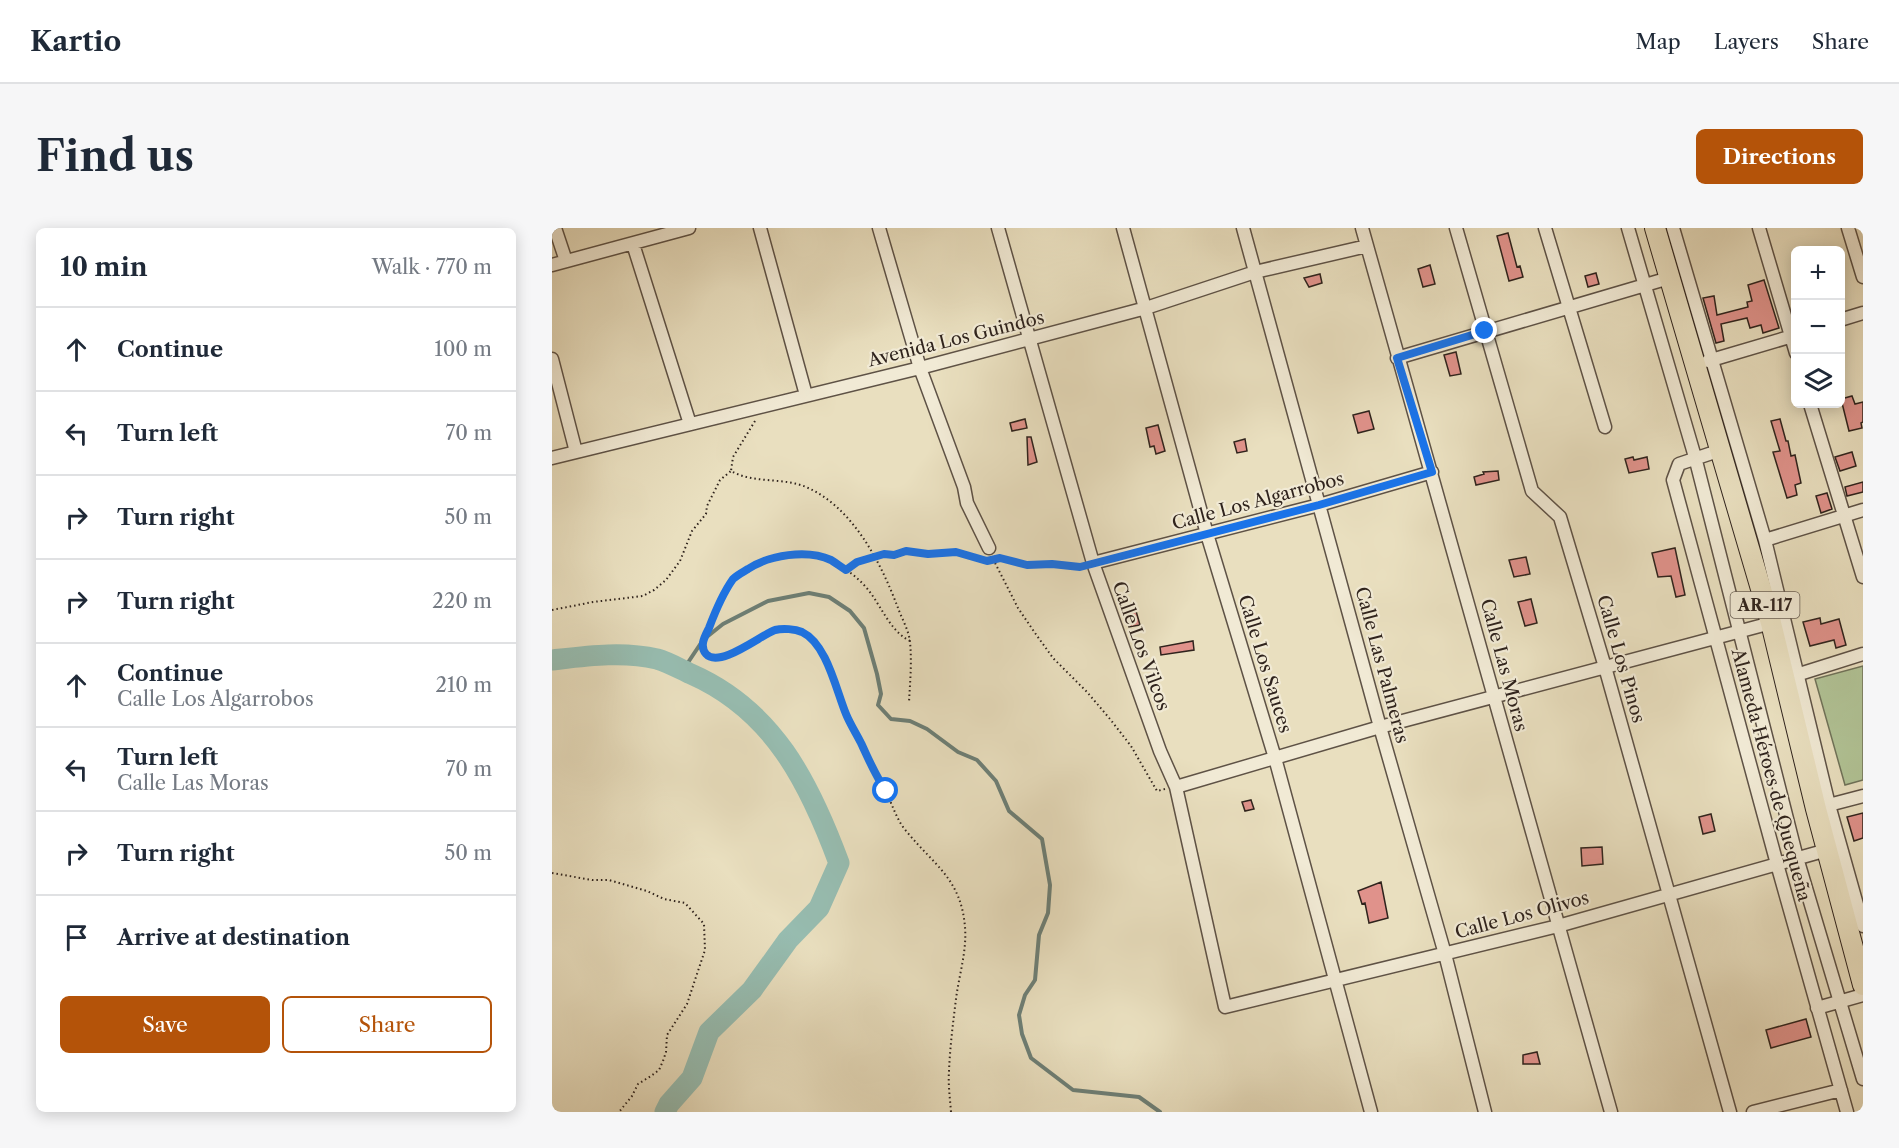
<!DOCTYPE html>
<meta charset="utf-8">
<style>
:root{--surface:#fff;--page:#f6f6f7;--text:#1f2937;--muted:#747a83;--line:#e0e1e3;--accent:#b45309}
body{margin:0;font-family:"Libre Caslon Text",serif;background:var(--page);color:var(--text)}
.controls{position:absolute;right:18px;top:18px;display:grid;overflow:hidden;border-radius:9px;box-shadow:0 3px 15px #0003}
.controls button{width:54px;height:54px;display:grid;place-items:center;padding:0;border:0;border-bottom:2px solid var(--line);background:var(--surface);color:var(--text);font:30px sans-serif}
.stop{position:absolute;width:18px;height:18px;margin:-14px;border:4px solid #1a73e8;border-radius:50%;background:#fff}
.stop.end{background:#1a73e8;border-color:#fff;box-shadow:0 2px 6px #0008}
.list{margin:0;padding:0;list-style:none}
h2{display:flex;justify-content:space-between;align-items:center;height:78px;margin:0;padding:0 24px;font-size:26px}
h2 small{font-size:20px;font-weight:400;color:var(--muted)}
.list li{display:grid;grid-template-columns:39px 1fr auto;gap:18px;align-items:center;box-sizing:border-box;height:84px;padding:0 24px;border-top:2px solid var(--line)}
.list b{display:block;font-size:22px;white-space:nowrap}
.list p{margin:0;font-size:20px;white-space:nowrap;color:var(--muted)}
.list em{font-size:20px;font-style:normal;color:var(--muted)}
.actions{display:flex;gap:12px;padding:18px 24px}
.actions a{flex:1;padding:14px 0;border:2px solid var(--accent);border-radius:9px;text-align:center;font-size:21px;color:var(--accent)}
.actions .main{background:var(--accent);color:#fff}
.icon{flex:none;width:33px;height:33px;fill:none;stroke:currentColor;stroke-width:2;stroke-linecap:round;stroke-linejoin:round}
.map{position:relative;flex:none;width:1311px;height:884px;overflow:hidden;border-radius:9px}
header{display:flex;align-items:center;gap:36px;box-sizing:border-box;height:84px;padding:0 30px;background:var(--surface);border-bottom:2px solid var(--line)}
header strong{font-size:28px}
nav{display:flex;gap:33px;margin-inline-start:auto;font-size:21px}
.intro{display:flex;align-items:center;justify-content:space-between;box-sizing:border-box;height:144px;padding:0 36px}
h1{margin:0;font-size:42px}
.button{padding:15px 27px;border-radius:9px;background:var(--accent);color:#fff;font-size:21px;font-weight:700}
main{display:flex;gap:36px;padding:0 36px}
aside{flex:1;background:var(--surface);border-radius:9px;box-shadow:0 3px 15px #0003}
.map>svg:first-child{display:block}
.green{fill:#b1c396;stroke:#70735a;stroke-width:1.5}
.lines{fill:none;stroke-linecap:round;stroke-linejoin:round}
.stream{stroke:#6d7f76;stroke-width:4}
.river{stroke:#97bdb1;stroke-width:21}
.building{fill:#e0928b;stroke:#2f231d;stroke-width:1.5}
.street-casing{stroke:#5e5246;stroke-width:15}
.primary-casing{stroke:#2f231d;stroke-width:22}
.path{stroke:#2f231d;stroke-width:2;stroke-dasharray:1.5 3;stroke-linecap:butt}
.street{stroke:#f1ead5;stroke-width:12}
.primary{stroke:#e9dfbf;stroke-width:20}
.route{stroke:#1a73e8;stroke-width:8}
.labels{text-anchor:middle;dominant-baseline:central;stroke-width:4.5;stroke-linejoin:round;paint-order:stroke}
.shield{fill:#f1ead5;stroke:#695f54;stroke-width:1.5}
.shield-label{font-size:16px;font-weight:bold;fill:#2f231d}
.street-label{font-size:18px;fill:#2f231d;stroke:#f1ead5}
</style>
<header>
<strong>Kartio</strong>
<nav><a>Map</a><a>Layers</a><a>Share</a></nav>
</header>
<div class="intro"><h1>Find us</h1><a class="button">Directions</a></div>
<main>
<aside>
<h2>10 min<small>Walk · 770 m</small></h2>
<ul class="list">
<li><svg class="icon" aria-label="ahead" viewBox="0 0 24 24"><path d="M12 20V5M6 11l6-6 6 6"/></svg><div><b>Continue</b></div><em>100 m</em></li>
<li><svg class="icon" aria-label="left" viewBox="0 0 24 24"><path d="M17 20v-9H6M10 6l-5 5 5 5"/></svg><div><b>Turn left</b></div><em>70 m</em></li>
<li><svg class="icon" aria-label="right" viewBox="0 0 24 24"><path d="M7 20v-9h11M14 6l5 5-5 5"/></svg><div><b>Turn right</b></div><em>50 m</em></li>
<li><svg class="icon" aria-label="right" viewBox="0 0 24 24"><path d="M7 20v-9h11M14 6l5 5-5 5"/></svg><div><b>Turn right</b></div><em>220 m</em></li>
<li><svg class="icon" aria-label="ahead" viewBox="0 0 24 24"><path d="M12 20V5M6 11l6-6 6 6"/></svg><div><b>Continue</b><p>Calle Los Algarrobos</p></div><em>210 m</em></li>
<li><svg class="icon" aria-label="left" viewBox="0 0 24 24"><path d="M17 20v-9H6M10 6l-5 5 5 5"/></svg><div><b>Turn left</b><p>Calle Las Moras</p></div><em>70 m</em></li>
<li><svg class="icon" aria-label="right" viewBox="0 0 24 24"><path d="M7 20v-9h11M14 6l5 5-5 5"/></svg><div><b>Turn right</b></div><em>50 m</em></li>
<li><svg class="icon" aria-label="arrive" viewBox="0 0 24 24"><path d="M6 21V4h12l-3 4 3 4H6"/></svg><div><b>Arrive at destination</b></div></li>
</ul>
<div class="actions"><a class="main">Save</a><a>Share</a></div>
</aside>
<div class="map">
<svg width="1311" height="884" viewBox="0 0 1311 884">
<rect width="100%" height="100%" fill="#e9dfbf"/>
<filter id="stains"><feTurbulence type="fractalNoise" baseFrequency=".00333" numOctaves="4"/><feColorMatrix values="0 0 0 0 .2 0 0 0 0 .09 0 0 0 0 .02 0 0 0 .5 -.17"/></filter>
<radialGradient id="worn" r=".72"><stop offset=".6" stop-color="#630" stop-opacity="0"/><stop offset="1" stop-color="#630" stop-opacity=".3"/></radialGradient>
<path class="green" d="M1311,438V552L1293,557L1263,451Z"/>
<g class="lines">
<path class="stream" d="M131,442L151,412L171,396L216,373L257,365L277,369L298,383L312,400L325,446L329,466L326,477L339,491L358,493L375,501L406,524L425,532L444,553L457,583L490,611L498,657L496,685L487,707L483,752L473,767L467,787L470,806L479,830L521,862L587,869L608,884"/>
<path class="river" d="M0,432C35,428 71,423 105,431C116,434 128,441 139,446C221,482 257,554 287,635L267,680L236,712L200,762L157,804L140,850L117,876L113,884"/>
</g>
<path class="building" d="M956,5L965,39L968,38L971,49L957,53L945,8Z
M878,37L883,56L871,59L866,41Z
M1044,45L1047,56L1036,59L1033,48Z
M768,46L770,55L757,59L752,50Z
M1212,52L1227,100L1211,105L1209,97L1198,100L1195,90L1169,96L1172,113L1164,115L1151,70L1162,68L1165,87L1196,79L1195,74L1200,73L1196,57Z
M904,124L909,146L898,148L892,127Z
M1300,168L1303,176L1311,174V194L1309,195L1310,200L1297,203L1289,171Z
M817,183L822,201L806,205L801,187Z
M473,191L475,200L460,203L458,195Z
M1228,191L1234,213H1236L1239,228L1243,227L1249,255L1243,257L1245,267L1235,270L1221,224L1228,223L1219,193Z
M606,197L613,223L604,226L602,218L598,219L594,200Z
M475,209H479L485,234L476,237Z
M693,211L695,223L685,225L682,214Z
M1300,224L1304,238L1288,243L1283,229Z
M1081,229L1082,232L1095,229L1097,241L1077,245L1073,231Z
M946,243L947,252L924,257L922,249L932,246L931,244Z
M1311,254V264L1295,268L1293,259Z
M1275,265L1280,281L1269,285L1264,268Z
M1123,320L1133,367L1124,369L1119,348L1106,349L1100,325Z
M974,329L978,346L962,349L957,332Z
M979,371L985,395L973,398L966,374Z
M584,383L588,397L577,399L574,386Z
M1268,390L1269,396L1287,391L1294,417L1284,420L1282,412L1258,418L1251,394Z
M641,413L642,422L609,427L608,419Z
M699,572L702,581L693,583L690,574Z
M1311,585V610L1302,613L1295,589Z
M1159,586L1163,603L1151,606L1147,589Z
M1050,619L1051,636L1030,638L1029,620Z
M829,654L836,690L817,695L813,675L810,676L806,663Z
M1254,791L1259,809L1219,820L1214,802Z
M985,824L988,836H971V827Z"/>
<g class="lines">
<defs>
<path id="street" d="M3,0L14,33
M208,0L254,167
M327,0L368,140L412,259L415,275L437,320
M446,0L541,335L608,523L624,559L673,779L1006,698L1275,622
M571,0L655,306L723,530L819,884
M691,0L828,499L893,726L933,884
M810,0L1059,884
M904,0L980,263L1008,289L1053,439L1178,884
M993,0L1053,199
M1076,0L1143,229L1245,630L1311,851
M1121,0L1213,312L1277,577L1311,698
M1207,0L1244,125
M1296,0L1311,49
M81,16L138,196
M0,37L137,0
M1288,92L1311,85
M845,130L1117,50
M0,131L24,224
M1156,133L1244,107
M1258,176L1311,349
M1169,222L1127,236L1121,252L1225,636L1295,884
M0,230L368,140L594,80L703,44L815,18
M1213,312L1311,282
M541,335L767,277L880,244
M1238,449L1311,426
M624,559L828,499L1219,395
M1269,579L1311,568
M1265,780L1311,767
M1201,884L1289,862"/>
<path id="primary" d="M1103,0L1219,395L1264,581L1311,757"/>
</defs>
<use href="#street" class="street-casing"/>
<use href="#primary" class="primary-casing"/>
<path class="path" d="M203,193L181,229L179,243C202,256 230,249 254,259C301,279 329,335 346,380C350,391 357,403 358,414C360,434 358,455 357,474
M443,330H448L475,337L500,336L521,339L531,338
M441,331L466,380L483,405L501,430L535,464L558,491L579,518L605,563L613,561
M294,342L305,334L332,326H342L354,323L376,326L404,324L420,330L437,331
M0,382L41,374L91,368L102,362L114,352L128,333L140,303L154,286L155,278L168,252L179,243
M358,413C336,402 329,375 312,357C279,321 222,315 184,349C177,355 173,368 168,376C160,391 146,410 154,427C185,440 218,386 251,405C277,420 283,462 294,488C298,498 305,506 309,516C314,527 318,539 324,549C327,554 332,559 334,564C341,578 345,593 355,604C383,638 409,651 413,699C415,723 407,747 404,771C401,795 398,819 397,843C396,857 398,870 399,884
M0,645L40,652H57L95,663L112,671L133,675L152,696L153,722L135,776L115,807L114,824L111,833L107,842L99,848L86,856L80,868L67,884"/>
<use href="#street" class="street"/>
<use href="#primary" class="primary"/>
</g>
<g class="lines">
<path class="route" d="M334,563C323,547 317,532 309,515C304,505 298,496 294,486C284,462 275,416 250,404C243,401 231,400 223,402C209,407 167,441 154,426C147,418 153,408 157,400C163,384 171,365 181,351C185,347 191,344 196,341C217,327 255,321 279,332C284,335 289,339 294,342L305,334L332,326L342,327L354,323L376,326L404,324L435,333L448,330L475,337L500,336L528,339L767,277L880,244L845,130L933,103"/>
</g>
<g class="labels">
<rect class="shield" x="1178.5" y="364" width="69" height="26" rx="4.5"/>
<g class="shield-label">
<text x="1213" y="377">AR-117</text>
</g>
<g class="street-label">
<text transform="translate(404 111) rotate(-14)">Avenida Los Guindos</text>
<text transform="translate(706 273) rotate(-15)">Calle Los Algarrobos</text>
<text transform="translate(589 418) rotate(70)">Calle Los Vilcos</text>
<text transform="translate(1069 431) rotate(74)">Calle Los Pinos</text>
<text transform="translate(713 436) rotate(73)">Calle Los Sauces</text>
<text transform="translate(830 437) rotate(75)">Calle Las Palmeras</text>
<text transform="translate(952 437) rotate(75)">Calle Las Moras</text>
<text transform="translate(1219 547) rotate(75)">Alameda Héroes de Quequeña</text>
<text transform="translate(970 687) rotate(-15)">Calle Los Olivos</text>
</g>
</g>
<rect width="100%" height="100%" filter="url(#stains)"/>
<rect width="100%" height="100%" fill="url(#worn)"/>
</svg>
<div class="controls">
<button>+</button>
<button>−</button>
<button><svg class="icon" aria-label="layers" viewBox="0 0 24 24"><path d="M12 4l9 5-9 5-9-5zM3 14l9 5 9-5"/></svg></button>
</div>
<div class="stop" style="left:334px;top:563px"></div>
<div class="stop end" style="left:933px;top:103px"></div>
</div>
</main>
